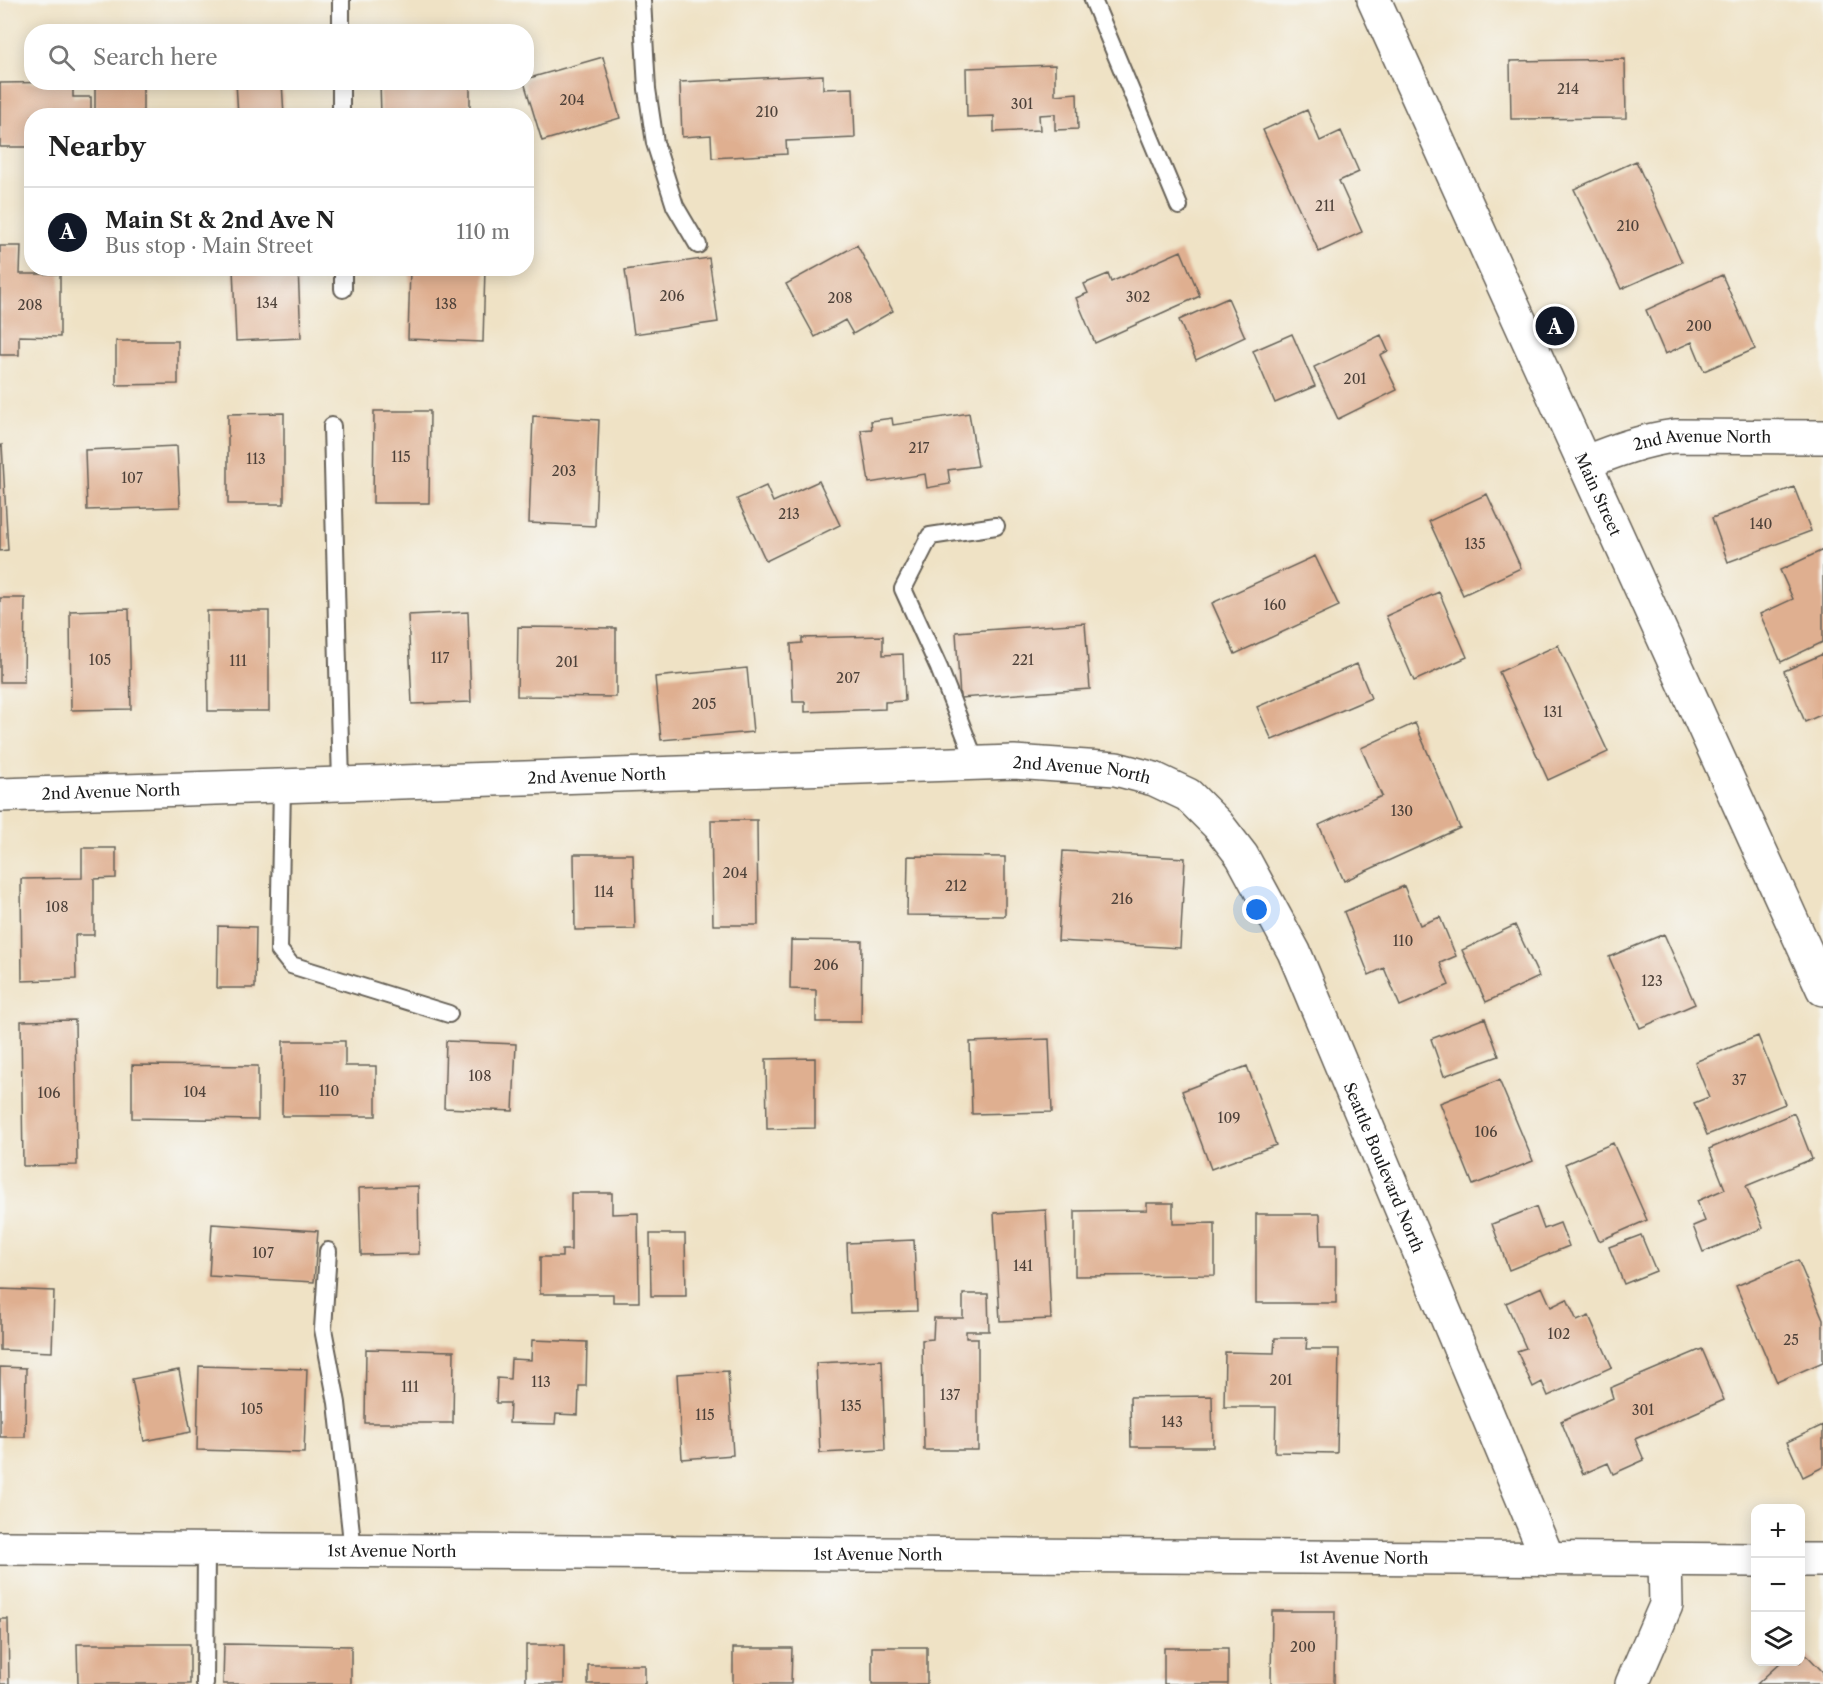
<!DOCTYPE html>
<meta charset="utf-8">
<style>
:root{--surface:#fff;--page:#f2f2f2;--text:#222;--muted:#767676;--line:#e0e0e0;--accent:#111827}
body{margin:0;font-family:"Libre Caslon Text",serif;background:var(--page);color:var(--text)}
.controls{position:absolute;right:18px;bottom:18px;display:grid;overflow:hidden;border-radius:12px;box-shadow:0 3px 15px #0003}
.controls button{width:54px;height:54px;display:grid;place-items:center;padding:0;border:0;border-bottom:2px solid var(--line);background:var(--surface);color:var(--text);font:30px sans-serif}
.you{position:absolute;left:1257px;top:910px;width:21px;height:21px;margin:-15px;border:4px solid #fff;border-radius:50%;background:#1a73e8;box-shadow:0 0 0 9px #1a73e833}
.badge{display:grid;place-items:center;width:39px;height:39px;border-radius:50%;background:var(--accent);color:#fff;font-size:20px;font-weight:700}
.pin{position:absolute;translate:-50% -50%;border:3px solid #fff;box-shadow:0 2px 6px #0006}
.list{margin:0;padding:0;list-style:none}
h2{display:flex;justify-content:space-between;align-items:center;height:78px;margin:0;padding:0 24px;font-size:26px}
h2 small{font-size:20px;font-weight:400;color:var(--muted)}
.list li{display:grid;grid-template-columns:39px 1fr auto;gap:18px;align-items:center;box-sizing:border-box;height:90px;padding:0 24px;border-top:2px solid var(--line)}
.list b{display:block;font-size:22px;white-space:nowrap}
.list p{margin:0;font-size:20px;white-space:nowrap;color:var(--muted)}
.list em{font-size:20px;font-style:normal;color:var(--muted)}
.icon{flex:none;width:33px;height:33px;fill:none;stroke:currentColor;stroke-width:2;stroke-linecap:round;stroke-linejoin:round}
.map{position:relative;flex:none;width:1823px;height:1684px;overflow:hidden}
.search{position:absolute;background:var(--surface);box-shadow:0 3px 15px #0003;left:24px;top:24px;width:510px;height:66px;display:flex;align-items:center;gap:15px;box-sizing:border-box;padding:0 21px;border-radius:24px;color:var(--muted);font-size:22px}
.panel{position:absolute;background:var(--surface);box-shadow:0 3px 15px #0003;left:24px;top:108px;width:510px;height:168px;border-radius:24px}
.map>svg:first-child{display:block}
.building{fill:#dfaf90}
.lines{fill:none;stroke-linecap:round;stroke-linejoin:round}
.service-casing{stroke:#666157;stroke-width:20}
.minor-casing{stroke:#666157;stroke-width:36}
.tertiary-casing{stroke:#666157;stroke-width:36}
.service{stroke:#fff;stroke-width:16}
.minor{stroke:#fff;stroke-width:33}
.tertiary{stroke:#fff;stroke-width:33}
.labels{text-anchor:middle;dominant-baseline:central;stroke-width:5;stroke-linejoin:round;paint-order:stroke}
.number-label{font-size:14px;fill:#4d4139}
.street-label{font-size:16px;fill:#1c1c1c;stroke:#f6f6f2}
</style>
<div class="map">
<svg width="1823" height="1684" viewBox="0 0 1823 1684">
<rect width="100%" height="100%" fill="#f6f6f2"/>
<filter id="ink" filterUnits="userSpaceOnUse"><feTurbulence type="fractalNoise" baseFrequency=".0167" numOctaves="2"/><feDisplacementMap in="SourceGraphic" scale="12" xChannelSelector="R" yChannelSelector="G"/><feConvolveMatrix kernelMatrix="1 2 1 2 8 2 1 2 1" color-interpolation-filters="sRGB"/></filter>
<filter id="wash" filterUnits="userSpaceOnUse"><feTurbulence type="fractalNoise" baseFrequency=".008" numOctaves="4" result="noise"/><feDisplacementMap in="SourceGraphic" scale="24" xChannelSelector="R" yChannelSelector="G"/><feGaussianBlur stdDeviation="1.35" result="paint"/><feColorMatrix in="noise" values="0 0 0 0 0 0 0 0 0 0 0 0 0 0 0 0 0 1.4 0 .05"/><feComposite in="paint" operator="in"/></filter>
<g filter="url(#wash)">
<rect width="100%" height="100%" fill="#efe2c5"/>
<g id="blocks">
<path class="building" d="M603,57L620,118L542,141L524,82H526V79Z
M1625,59L1626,118L1511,119L1510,61Z
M1055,65V95L1077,93L1078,129L1055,130V114L1039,115L1040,130L994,132V116L967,117L966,68Z
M823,75V89L853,88L855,138L786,141L787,154L712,158L711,135L682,137L680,82Z
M73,82V97H91V116H32V147H0V83Z
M95,82H143V116H95Z
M236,82H282L284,116H238Z
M380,82H470V116H381Z
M1307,110L1320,141L1341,131L1359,172L1339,181L1362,232L1319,252L1263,130Z
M1636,161L1682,262L1621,289L1574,189Z
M857,245L893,311L853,334L845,320L815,337L786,284Z
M0,246H21L20,274H60V337L19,336V355H0Z
M1181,251L1200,296L1095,343L1076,298L1088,293L1084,284L1108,274L1111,282Z
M709,258L718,322L634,334L625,270Z
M233,268H298L301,338L236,341Z
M410,268H485L483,342L408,339Z
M1722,275L1755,349L1704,371L1692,342L1665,354L1646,310Z
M1228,298L1245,337L1196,360L1179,320Z
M1292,334L1315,386L1275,403L1253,351Z
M1381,335L1388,351L1380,355L1397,390L1338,419L1314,367Z
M116,341H178V384L116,385Z
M374,411H430L429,503H373Z
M284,413V504H228V414Z
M969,413L978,466L948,470L950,484L927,488L925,474L869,483L861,430L872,429L871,421L892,418L893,425Z
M533,416L599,420L595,526L529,523Z
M2,445L8,550L0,551V446Z
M177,446L180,507L87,510L85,450Z
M819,481L840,525L766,561L737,499L766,486L773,502Z
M1794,487L1811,531L1728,562L1712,518Z
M1487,494L1521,568L1463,595L1429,521Z
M1823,550V642L1781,662L1760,614L1793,599L1780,570Z
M1315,556L1339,606L1235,654L1212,603Z
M1439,592L1467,657L1414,681L1386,616Z
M0,598H25L24,682H0Z
M129,609L131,709L71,710L70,611Z
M207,611H269V711H208Z
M468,612L471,702L412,704L408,615Z
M1085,623L1090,689L960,698L956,632Z
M518,627L616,628V697L517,696Z
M883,636V655L903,654L905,701L885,702V709L805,712V702H793L791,644L802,643V638Z
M1558,645L1608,752L1548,780L1499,672Z
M1823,654V714L1805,722L1784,671Z
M1357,664L1371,698L1272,740L1257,707Z
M747,668L753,732L661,740L655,677Z
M1415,723L1460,828L1344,881L1319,825L1382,796L1361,748Z
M711,820H757L758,925H713Z
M82,848H116V878L94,879V935H75L76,979L22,981L21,879L82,878Z
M1063,851L1185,858L1180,948L1058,941Z
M574,854H633L635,929L575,930Z
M908,856L1005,857V916L907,915Z
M1404,886L1420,925L1440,917L1456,956L1440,963L1449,985L1400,1006L1384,968L1369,975L1344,912Z
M1515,925L1539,977L1486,1002L1462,950Z
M218,926L256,927L255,988H217Z
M1664,934L1695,1004L1640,1028L1609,957Z
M791,940L862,941L861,1022H816V990L790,989Z
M1485,1018L1499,1056L1444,1076L1431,1039Z
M75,1020L77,1165L23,1166L21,1021Z
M1758,1036L1785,1104L1707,1135L1694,1103L1709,1097L1695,1062Z
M1049,1039L1052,1112L972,1114L970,1042Z
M283,1041H345V1066H376V1116H282Z
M446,1041L516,1044L513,1111L444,1108Z
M815,1058V1128L767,1129L766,1059Z
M132,1065L258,1066V1120L132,1118Z
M1247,1066L1276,1145L1211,1169L1182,1091Z
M1499,1080L1533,1161L1473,1185L1440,1103Z
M1794,1113L1812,1159L1746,1186L1763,1228L1703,1252L1693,1226L1705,1221L1697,1201L1725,1189L1709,1149Z
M1613,1143L1647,1220L1599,1241L1565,1164Z
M418,1186L419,1254L361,1255L359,1188Z
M571,1193H612V1214L638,1213L639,1302H613V1294H540V1257H562V1250H571Z
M1147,1203H1173V1224L1215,1223V1275L1075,1276V1211L1147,1210Z
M1536,1207L1544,1229L1560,1223L1569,1246L1509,1270L1492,1224Z
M1046,1210L1051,1319L1000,1321L994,1213Z
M1256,1214H1320L1321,1245H1336V1303H1256Z
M212,1224L318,1231L314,1282L209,1276Z
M650,1234H685L686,1296H651Z
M1641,1235L1656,1271L1624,1284L1609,1247Z
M914,1240L917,1311L850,1313L847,1243Z
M1798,1260L1823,1319V1362L1777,1382L1736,1286Z
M1542,1287L1551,1307L1567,1299L1577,1321L1589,1316L1612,1367L1548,1396L1542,1382L1533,1387L1517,1351L1526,1348L1506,1303Z
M0,1289L54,1291L52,1352L0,1350Z
M963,1294H988L989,1331H966V1338H978V1450H924L922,1340L933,1339L934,1318H963Z
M1275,1338H1307L1306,1349H1339L1337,1453L1275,1452L1276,1407H1224L1225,1352L1274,1353Z
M532,1340L587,1342L586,1386H579L578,1415L556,1414L555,1424L509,1423L510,1403H496L497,1378L510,1379L511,1359L531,1360Z
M366,1349L454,1351L453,1423H365Z
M1702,1349L1724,1400L1635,1439L1644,1460L1613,1474L1608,1463L1583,1474L1561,1421L1613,1398L1610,1388Z
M882,1360L885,1450L820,1453L816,1363Z
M199,1366L307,1369L304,1453L197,1450Z
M0,1367L26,1368L25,1437H0Z
M179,1370L191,1432L144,1441L132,1379Z
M728,1371L733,1455L682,1459L677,1374Z
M1212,1396L1213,1447H1131L1130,1397Z
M1823,1425V1467L1803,1477L1787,1442Z
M1272,1611H1335L1334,1684H1271Z
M0,1619H8L9,1684H0Z
M77,1644H190V1684H78Z
M224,1644L351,1646V1684H223Z
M526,1645H564V1684H526Z
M872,1647H927V1684H872Z
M733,1648H792L791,1684H733Z
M1164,1648H1228V1684H1164Z
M1800,1648L1823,1672V1684H1757L1781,1662H1800Z
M588,1665H645V1684H588Z"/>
</g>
</g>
<g filter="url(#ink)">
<use href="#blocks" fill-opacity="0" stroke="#666157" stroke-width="1.5"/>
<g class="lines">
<defs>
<path id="service" d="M341,0V32
M642,0L647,89L655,143L675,206L698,245
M1093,0L1179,206
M341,82V116
M343,268V289
M332,426L341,784
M976,763L939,668L903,589L930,536L996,526
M282,786L279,950L291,965L449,1014
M328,1251L323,1329L337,1403L353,1551
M205,1684L206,1550"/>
<g id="minor">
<path id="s1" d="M1584,463C1614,451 1643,440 1675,436L1823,437"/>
<path id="s2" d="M0,795L1014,762L1116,769L1154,779L1188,795L1218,825L1242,856L1294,952L1548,1559"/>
<path d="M1632,1684L1666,1605L1665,1560"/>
</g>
<g id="tertiary">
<path id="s3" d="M1374,0L1823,989"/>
<path id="s4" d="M0,1548L1756,1560"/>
<path d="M1800,1560H1823"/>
</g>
</defs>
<use href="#service" class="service-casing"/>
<use href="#minor" class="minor-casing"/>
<use href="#tertiary" class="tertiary-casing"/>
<use href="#service" class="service"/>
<use href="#minor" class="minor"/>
<use href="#tertiary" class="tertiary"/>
</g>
</g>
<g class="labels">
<g class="number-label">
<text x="1568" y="89">214</text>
<text x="572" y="100">204</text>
<text x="1022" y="104">301</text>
<text x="767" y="112">210</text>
<text x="1325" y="206">211</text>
<text x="1628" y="226">210</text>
<text x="672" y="296">206</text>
<text x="1138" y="297">302</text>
<text x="840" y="298">208</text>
<text x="267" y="303">134</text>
<text x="446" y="304">138</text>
<text x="30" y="305">208</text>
<text x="1699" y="326">200</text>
<text x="1355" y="379">201</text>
<text x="919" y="448">217</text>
<text x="401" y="457">115</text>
<text x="256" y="459">113</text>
<text x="564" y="471">203</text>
<text x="132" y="478">107</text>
<text x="789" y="514">213</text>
<text x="1761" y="524">140</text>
<text x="1475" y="544">135</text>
<text x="1275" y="605">160</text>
<text x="440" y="658">117</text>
<text x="100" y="660">105</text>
<text x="1023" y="660">221</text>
<text x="238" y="661">111</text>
<text x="567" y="662">201</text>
<text x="848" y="678">207</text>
<text x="704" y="704">205</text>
<text x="1553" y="712">131</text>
<text x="1402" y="811">130</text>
<text x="735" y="873">204</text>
<text x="956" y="886">212</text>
<text x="604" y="892">114</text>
<text x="1122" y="899">216</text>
<text x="57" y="907">108</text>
<text x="1403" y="941">110</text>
<text x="826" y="965">206</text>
<text x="1652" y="981">123</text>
<text x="480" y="1076">108</text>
<text x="1739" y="1080">37</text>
<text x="329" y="1091">110</text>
<text x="195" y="1092">104</text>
<text x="49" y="1093">106</text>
<text x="1229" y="1118">109</text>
<text x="1486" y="1132">106</text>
<text x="263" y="1253">107</text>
<text x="1023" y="1266">141</text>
<text x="1559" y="1334">102</text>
<text x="1791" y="1340">25</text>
<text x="1281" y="1380">201</text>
<text x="541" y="1382">113</text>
<text x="410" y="1387">111</text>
<text x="950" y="1395">137</text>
<text x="851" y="1406">135</text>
<text x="252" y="1409">105</text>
<text x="1643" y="1410">301</text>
<text x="705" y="1415">115</text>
<text x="1172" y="1422">143</text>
<text x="1303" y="1647">200</text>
</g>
<g class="street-label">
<text stroke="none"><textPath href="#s1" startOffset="122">2nd Avenue North</textPath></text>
<text stroke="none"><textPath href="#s3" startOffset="543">Main Street</textPath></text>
<text stroke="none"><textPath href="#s2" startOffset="1083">2nd Avenue North</textPath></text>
<text stroke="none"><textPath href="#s2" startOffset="597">2nd Avenue North</textPath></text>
<text stroke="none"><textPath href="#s2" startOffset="111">2nd Avenue North</textPath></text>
<text stroke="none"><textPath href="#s2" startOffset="1618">Seattle Boulevard North</textPath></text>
<text stroke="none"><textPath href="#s4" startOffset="392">1st Avenue North</textPath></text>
<text stroke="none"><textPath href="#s4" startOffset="878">1st Avenue North</textPath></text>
<text stroke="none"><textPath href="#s4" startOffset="1364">1st Avenue North</textPath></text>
</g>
</g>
</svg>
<div class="controls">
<button>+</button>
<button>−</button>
<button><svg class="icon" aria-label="layers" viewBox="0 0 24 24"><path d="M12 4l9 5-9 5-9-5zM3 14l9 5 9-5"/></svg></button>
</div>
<div class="you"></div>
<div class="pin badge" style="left:1555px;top:326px">A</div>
<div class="search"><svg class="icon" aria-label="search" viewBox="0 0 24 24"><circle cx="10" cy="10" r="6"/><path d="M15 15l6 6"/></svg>Search here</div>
<section class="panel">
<h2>Nearby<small></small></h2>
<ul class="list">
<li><span class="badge">A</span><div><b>Main St &amp; 2nd Ave N</b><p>Bus stop · Main Street</p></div><em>110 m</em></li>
</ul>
</section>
</div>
